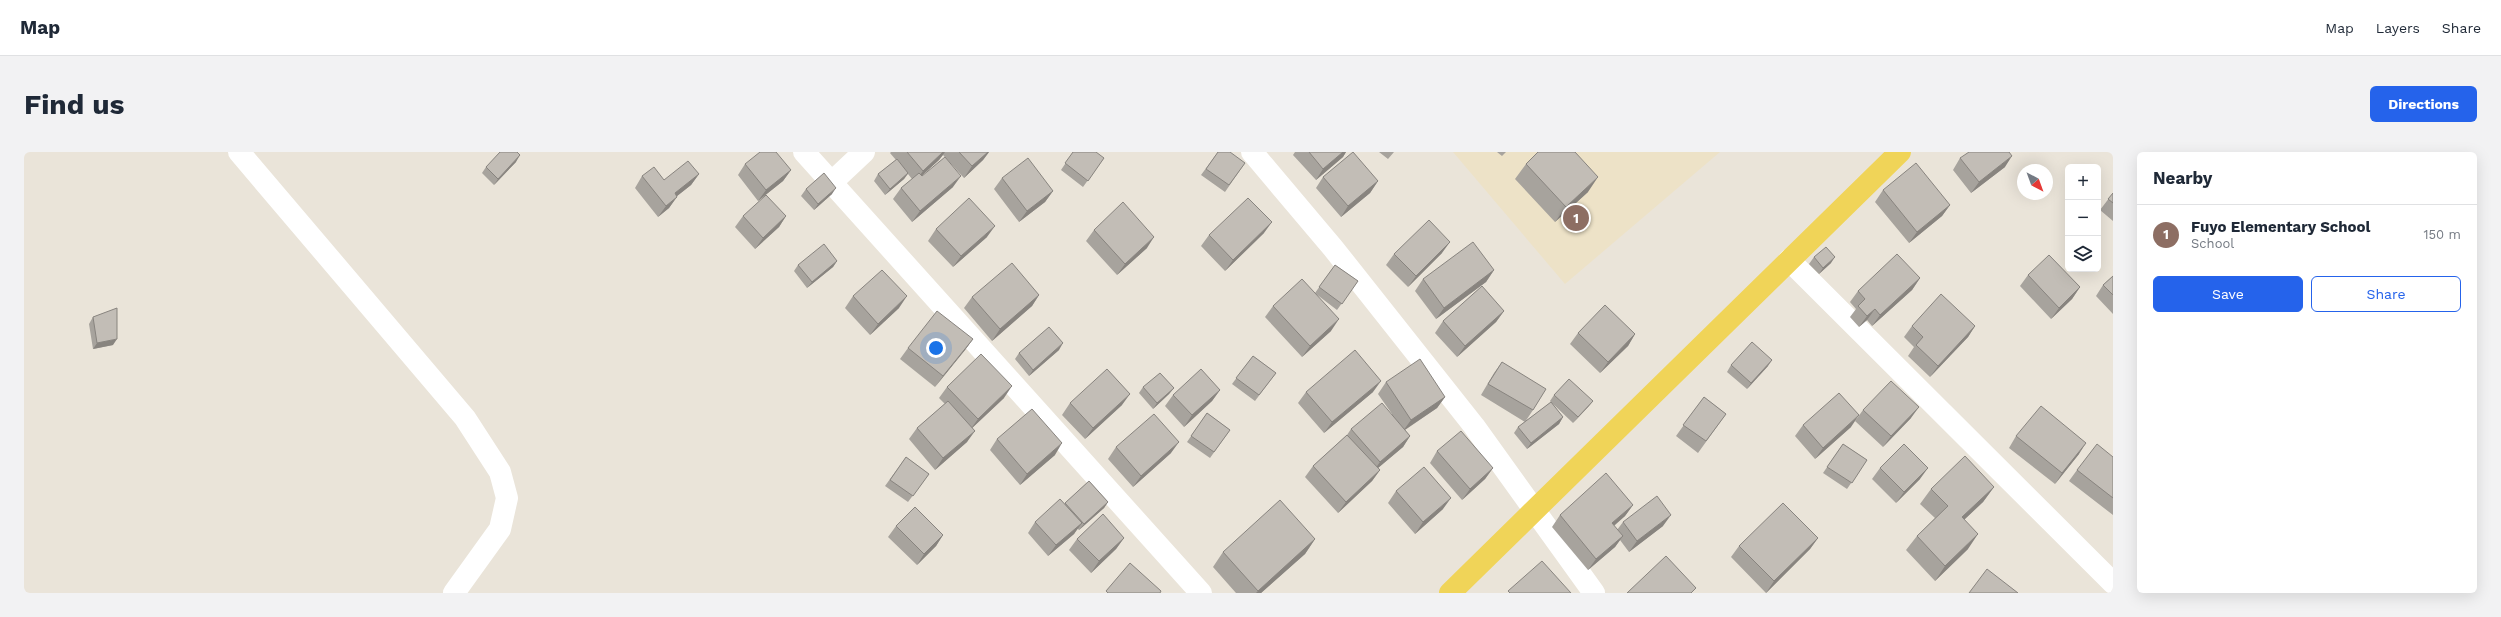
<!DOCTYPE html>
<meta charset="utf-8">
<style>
:root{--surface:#fff;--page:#f2f2f3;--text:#1f2937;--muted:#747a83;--line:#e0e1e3;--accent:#2563eb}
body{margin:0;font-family:"Work Sans",sans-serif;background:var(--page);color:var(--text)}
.controls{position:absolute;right:12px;top:12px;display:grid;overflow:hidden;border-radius:6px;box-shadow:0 4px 16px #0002}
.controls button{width:36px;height:36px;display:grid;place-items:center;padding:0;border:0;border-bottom:1px solid var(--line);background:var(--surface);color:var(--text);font:20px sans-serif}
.compass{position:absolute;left:1993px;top:12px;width:36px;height:36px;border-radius:50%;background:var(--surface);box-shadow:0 4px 16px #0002;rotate:139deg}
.you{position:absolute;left:912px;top:196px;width:14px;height:14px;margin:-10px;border:3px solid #fff;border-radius:50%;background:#1a73e8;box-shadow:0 0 0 6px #1a73e833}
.badge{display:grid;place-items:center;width:26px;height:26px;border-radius:50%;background:var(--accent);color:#fff;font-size:13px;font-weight:700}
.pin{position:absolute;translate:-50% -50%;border:2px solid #fff;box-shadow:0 1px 4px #0006}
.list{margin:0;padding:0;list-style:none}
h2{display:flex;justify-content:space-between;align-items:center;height:52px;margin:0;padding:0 16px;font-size:17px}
h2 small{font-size:13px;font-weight:400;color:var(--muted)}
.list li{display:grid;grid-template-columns:26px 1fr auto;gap:12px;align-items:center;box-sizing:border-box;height:60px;padding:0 16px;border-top:1px solid var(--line)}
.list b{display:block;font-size:15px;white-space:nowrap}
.list p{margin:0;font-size:13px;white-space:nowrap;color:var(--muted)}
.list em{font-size:13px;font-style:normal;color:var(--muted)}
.actions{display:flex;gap:8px;padding:12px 16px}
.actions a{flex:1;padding:9px 0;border:1px solid var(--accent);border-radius:6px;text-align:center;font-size:14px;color:var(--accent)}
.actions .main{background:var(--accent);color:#fff}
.icon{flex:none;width:22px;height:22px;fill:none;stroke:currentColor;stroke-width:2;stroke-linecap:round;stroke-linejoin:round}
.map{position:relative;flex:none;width:2089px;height:441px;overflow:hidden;border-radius:6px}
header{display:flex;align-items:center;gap:24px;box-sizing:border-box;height:56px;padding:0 20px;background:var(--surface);border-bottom:1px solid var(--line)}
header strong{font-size:19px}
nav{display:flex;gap:22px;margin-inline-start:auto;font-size:14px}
.intro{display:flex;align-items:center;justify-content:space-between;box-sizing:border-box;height:96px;padding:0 24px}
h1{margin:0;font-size:28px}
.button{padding:10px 18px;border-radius:6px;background:var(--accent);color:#fff;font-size:14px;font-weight:700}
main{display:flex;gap:24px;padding:0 24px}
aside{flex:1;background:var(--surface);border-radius:6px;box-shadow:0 4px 16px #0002}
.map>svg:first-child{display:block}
.education{fill:#ede2c7}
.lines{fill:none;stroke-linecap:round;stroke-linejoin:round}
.minor{stroke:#fff;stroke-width:22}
.major{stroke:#f0d458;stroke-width:22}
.wall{fill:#a7a39d}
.shaded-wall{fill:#88847f}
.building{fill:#c2bdb6;stroke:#88847f}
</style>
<header>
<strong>Map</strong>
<nav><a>Map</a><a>Layers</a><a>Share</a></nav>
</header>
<div class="intro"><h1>Find us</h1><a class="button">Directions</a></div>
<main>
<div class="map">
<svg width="2089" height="441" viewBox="0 0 2089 441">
<rect width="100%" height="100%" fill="#eae4d9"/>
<path class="education" d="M1429,0H1696L1541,132Z"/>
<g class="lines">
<path class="minor" d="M215,0L441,266L476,320L483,346L476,377L430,441
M780,0L1177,441
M1228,0L1309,96L1450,274L1570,441
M807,31L840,0
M1765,108L2089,431"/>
<path class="major" d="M1426,441L1876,0"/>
</g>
<path class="wall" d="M867,0H965L959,8L940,26L919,3L915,8L897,24L929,35L888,70L869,47L877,36L888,27L884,22L880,27L861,43L850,29L854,22L872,8L866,1Z
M1049,0L1080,6L1059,35L1037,18Z
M1194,0L1221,11L1201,40L1177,23Z
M1271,0H1322L1319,5L1292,28L1269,3Z
M1355,0H1370L1364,7Z
M1473,0H1482L1478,4Z
M1936,6L1981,15L1947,41L1929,18Z
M492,10L470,33L458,21L462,15Z
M721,12L767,18L759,29L734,49L714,23Z
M1502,12L1564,40L1531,70L1491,27Z
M675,22L667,33L653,44L645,56L634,65L611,36L618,24L640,28Z
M1299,25L1354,29L1346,41L1317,65L1292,36Z
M978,26L1029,39L1021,50L995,70L970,37Z
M782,37L808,42L790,58L777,44Z
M1859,38L1926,53L1918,64L1885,91L1851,50Z
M2089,41V69L2076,58Z
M719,64H762L755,75L731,97L711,75Z
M912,77L963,85L929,115L904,89Z
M1070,78L1123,96L1093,123L1062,89Z
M1240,81L1201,119L1177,94L1185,83Z
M1418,101L1384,135L1362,113L1370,102Z
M1790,105L1807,111L1795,122L1785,112Z
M813,109L809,115L783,136L770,119L774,113Z
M1311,113L1334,129L1313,158L1292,142L1307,179L1278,205L1241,165L1249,154L1291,141Z
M1470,118L1462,130L1412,167L1391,139L1399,127Z
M2004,123L2056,135L2048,147L2027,167L1996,134Z
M2089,124V162L2072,144L2079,133Z
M1896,126L1888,138L1848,174L1843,168L1835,175L1826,165L1832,157L1826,150L1834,139Z
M1015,143L1008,154L968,189L940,156L948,145Z
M829,144L875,156L846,183L821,156Z
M1480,159L1472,170L1433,205L1411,181L1419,169Z
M69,165L89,193L69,197L65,172Z
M1888,174H1951L1944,185L1906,225L1884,204L1890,195L1880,185Z
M1554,181L1611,182L1604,194L1576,221L1546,192Z
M949,187L941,198L911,235L876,207L884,196Z
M1035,198L1005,224L991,207L995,201Z
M1229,204L1252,221L1231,249L1208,232Z
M1478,210L1509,258L1501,270L1457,243L1470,221Z
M1707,213L1744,214L1723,237L1703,220Z
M1362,230L1421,245L1413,256L1381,278L1386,284L1379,295L1354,316L1356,318L1348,329L1314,361L1281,325L1289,314L1323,283L1327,277L1368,262L1354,242Z
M923,235L980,246L948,276L943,290L911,318L885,287L893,276L921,252L915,246Z
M1119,235L1150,236L1145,242L1129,257L1115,241Z
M1196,238L1188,249L1160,275L1141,254L1149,243Z
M1282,240H1349L1300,281L1274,251Z
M1530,243L1569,249L1564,255L1549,271L1528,251L1539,265L1535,272L1503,297L1490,281L1494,275L1527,250L1526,249Z
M1680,245L1702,262L1674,301L1652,284Z
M1046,251L1098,253L1061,287L1038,263Z
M1839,258L1887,266L1859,295L1831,269Z
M1183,261L1206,278L1186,306L1163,290Z
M1779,273L1827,275L1791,307L1771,284Z
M1992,284L2055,302L2031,332L1985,296Z
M973,287L1031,303L996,333L966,298Z
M1819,292L1843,308L1823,337L1799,321Z
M1092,295L1147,301L1109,335L1084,307Z
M1413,299L1469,316L1461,327L1438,348L1406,311Z
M882,305L905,322L884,350L861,334Z
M2089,305V363L2045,329L2053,318Z
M1856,316L1896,327L1872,351L1848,327Z
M1065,329L1084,350L1080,356L1055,378L1053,376L1050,382L1024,404L1004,381L1011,370L1040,352Z
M1970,335L1959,350L1940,368L1944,397L1911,429L1882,398L1893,384L1911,366L1896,352L1907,337Z
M1372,339L1419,357L1391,382L1364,351Z
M1609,353L1601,364L1590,374L1593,378L1599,370L1639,374L1605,400L1596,388L1591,395L1564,418L1528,375L1536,363Z
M872,374L919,383L912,394L893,413L864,385Z
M1100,386L1092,397L1067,421L1045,398L1053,387Z
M1794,386L1786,397L1742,441L1707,405L1715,394Z
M1291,387L1281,402L1237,441H1212L1189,415L1199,400Z"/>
<path class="shaded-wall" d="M919,0H921L915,8L891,30L899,19Z
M964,0H965L959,8L940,26L948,14Z
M1319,0H1322L1319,5L1292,28L1299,17Z
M496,3L492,10L470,33L474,27Z
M1988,4L1981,15L1947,41L1955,30Z
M767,18L759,29L734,49L742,38Z
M884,21L880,27L861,43L866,37Z
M675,22L667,33L643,52L651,41Z
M937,24L929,35L888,70L896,59Z
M1574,25L1564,40L1531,70L1542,55Z
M1354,29L1346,41L1317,65L1324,54Z
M812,36L808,42L790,58L794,52Z
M1029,39L1021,50L995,70L1003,59Z
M653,45L645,56L634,65L642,54Z
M1926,53L1918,64L1885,91L1893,80Z
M762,64L755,75L731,97L739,86Z
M1248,70L1240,81L1201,119L1209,108Z
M971,74L963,85L929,115L937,104Z
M1130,85L1123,96L1093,123L1101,112Z
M1426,90L1418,101L1384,135L1392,124Z
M1811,105L1807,111L1795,122L1799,116Z
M813,109L809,115L783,136L788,130Z
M1470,118L1462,130L1412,167L1420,156Z
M1896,126L1888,138L1848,174L1856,163Z
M2056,135L2048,147L2027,167L2035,156Z
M1015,143L1008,154L968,189L976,177Z
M883,144L875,156L846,183L854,172Z
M1851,157L1843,168L1835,175L1843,164Z
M1480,159L1472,170L1433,205L1441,194Z
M1315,167L1307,179L1278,205L1286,194Z
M1951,174L1944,185L1906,225L1914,214Z
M1611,182L1604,194L1576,221L1584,210Z
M93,187L89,193L69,197L73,191Z
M949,187L941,198L911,235L919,224Z
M1039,191L1035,198L1005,224L1009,218Z
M1748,208L1744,214L1723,237L1727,231Z
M1357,229L1349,240L1300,281L1308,270Z
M988,234L980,246L946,278L954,267Z
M1150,236L1145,242L1129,257L1133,251Z
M1196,238L1188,249L1160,275L1168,263Z
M1106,242L1098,253L1061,287L1069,276Z
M1421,245L1413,256L1379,279L1387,268Z
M1569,249L1564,255L1549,271L1554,265Z
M1895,255L1887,266L1859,295L1867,284Z
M1835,263L1827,275L1791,307L1799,296Z
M1539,265L1535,272L1503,297L1507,291Z
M951,279L943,290L911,318L919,306Z
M1386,284L1379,295L1348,321L1356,310Z
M1155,290L1147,301L1109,335L1117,324Z
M1038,291L1031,303L996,333L1003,322Z
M2062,291L2055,302L2031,332L2038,321Z
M1469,316L1461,327L1438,348L1446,337Z
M1904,316L1896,327L1872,351L1880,340Z
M1356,318L1348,329L1314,361L1322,350Z
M1970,335L1959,350L1927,380L1938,365Z
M1427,346L1419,357L1391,382L1399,370Z
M1084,350L1080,356L1055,378L1060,372Z
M1609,353L1601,364L1580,382L1588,371Z
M1647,363L1639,374L1605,400L1613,389Z
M1058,371L1050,382L1024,404L1032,393Z
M1954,382L1944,397L1911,429L1921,414Z
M919,383L912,394L893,413L900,402Z
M1599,384L1591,395L1564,418L1572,407Z
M1100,386L1092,397L1067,421L1075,409Z
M1794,386L1786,397L1742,441L1750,429Z
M1291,387L1281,402L1237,441H1232L1234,439Z"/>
<path class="building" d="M476,0H493L496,3L474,27L462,15Z
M736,0H752L767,18L742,38L721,12Z
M883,0H919L899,19Z
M935,0H964L948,14Z
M1049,0H1072L1080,6L1064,29L1041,11Z
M1194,0H1206L1221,11L1205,33L1182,17Z
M1285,0H1319L1299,17Z
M1329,0L1354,29L1324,54L1299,25Z
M1514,0H1551L1574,25L1542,55L1502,12Z
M1945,0H1985L1988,4L1955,30L1936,6Z
M921,5L937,24L896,59L877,36L895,21L898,24Z
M1004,6L1029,39L1003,59L978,26Z
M873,7L884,21L866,37L854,22Z
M664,9L675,22L651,41L653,45L642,54L618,24L630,15L640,28Z
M1892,11L1926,53L1893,80L1859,38Z
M800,21L812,36L794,52L782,37Z
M2089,41V51L2084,47Z
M742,43L762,64L739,86L719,64Z
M945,46L971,74L937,104L912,77Z
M1224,46L1248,70L1209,108L1185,83Z
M1099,50L1130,85L1101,112L1070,78Z
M1405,68L1426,90L1392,124L1370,102Z
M1449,90L1470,118L1420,156L1399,127Z
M800,92L813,109L788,130L774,113Z
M1802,95L1811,105L1799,116L1790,105Z
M1873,102L1896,126L1856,163L1851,157L1843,164L1834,154L1841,147L1834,139Z
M2025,103L2056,135L2035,156L2004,123Z
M988,111L1015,143L976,177L948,145Z
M1311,113L1334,129L1318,152L1295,135Z
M858,118L883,144L854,172L829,144Z
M2089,124V143L2079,133Z
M1278,127L1315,167L1286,194L1249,154Z
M1458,134L1480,159L1441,194L1419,169Z
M1917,142L1951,174L1914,214L1892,193L1899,185L1888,174Z
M1581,153L1611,182L1584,210L1554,181Z
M93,156V187L73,191L69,165Z
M913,159L949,187L919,224L884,196Z
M1025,175L1039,191L1009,218L995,201Z
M1728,190L1748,208L1727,231L1707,213Z
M1331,198L1357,229L1308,270L1282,240Z
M957,202L988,234L954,267L923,235Z
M1229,204L1252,221L1235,243L1212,226Z
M1396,207L1421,245L1387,268L1362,230Z
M1478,210L1522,237L1509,258L1464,232Z
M1083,217L1106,242L1069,276L1046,251Z
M1177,217L1196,238L1168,263L1149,243Z
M1136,221L1150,236L1133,251L1119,235Z
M1545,227L1569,249L1554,265L1530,243Z
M1867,229L1895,255L1867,284L1839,258Z
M1815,241L1835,263L1799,296L1779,273Z
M1680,245L1702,262L1682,289L1659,273Z
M924,249L951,279L919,306L893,276Z
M1527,250L1539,265L1507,291L1494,275Z
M1358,251L1386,284L1356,310L1327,277Z
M2017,254L2062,291L2038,321L1992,284Z
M1008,257L1038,291L1003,322L973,287Z
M1183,261L1206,278L1190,300L1167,284Z
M1130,262L1155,290L1117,324L1092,295Z
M1437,279L1469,316L1446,337L1413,299Z
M1323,283L1356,318L1322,350L1289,314Z
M1819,292L1843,308L1828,331L1803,315Z
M1880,292L1904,316L1880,340L1856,316Z
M2073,292L2089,305V346L2053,318Z
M1941,304L1970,335L1938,365L1954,382L1921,414L1893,384L1924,354L1907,337Z
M882,305L905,322L889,344L866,328Z
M1400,315L1427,346L1399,370L1372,339Z
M1582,321L1609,353L1588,371L1599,384L1572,407L1536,363Z
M1065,329L1084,350L1060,372L1041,351Z
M1633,344L1647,363L1613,389L1599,370Z
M1036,347L1058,371L1032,393L1011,370Z
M1256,348L1291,387L1234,439L1199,400Z
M1759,351L1794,386L1750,429L1715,394Z
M891,355L919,383L900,402L872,374Z
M1079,362L1100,386L1075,409L1053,387Z
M1642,404L1672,436L1667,441H1603Z
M1518,409L1547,441H1486L1484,439Z
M1106,411L1137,439L1136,441H1084L1082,439Z
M1963,417L1994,441H1945Z"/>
</svg>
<div class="controls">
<button>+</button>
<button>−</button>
<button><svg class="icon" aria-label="layers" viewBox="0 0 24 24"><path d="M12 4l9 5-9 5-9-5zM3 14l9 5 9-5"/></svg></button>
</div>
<svg class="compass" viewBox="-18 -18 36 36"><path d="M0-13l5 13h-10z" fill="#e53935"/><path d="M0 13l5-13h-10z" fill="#747a83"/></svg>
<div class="you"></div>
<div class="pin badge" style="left:1552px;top:66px;background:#8d6e63">1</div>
</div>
<aside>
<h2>Nearby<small></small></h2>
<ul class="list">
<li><span class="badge" style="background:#8d6e63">1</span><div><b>Fuyo Elementary School</b><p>School</p></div><em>150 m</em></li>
</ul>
<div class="actions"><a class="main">Save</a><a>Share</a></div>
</aside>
</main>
